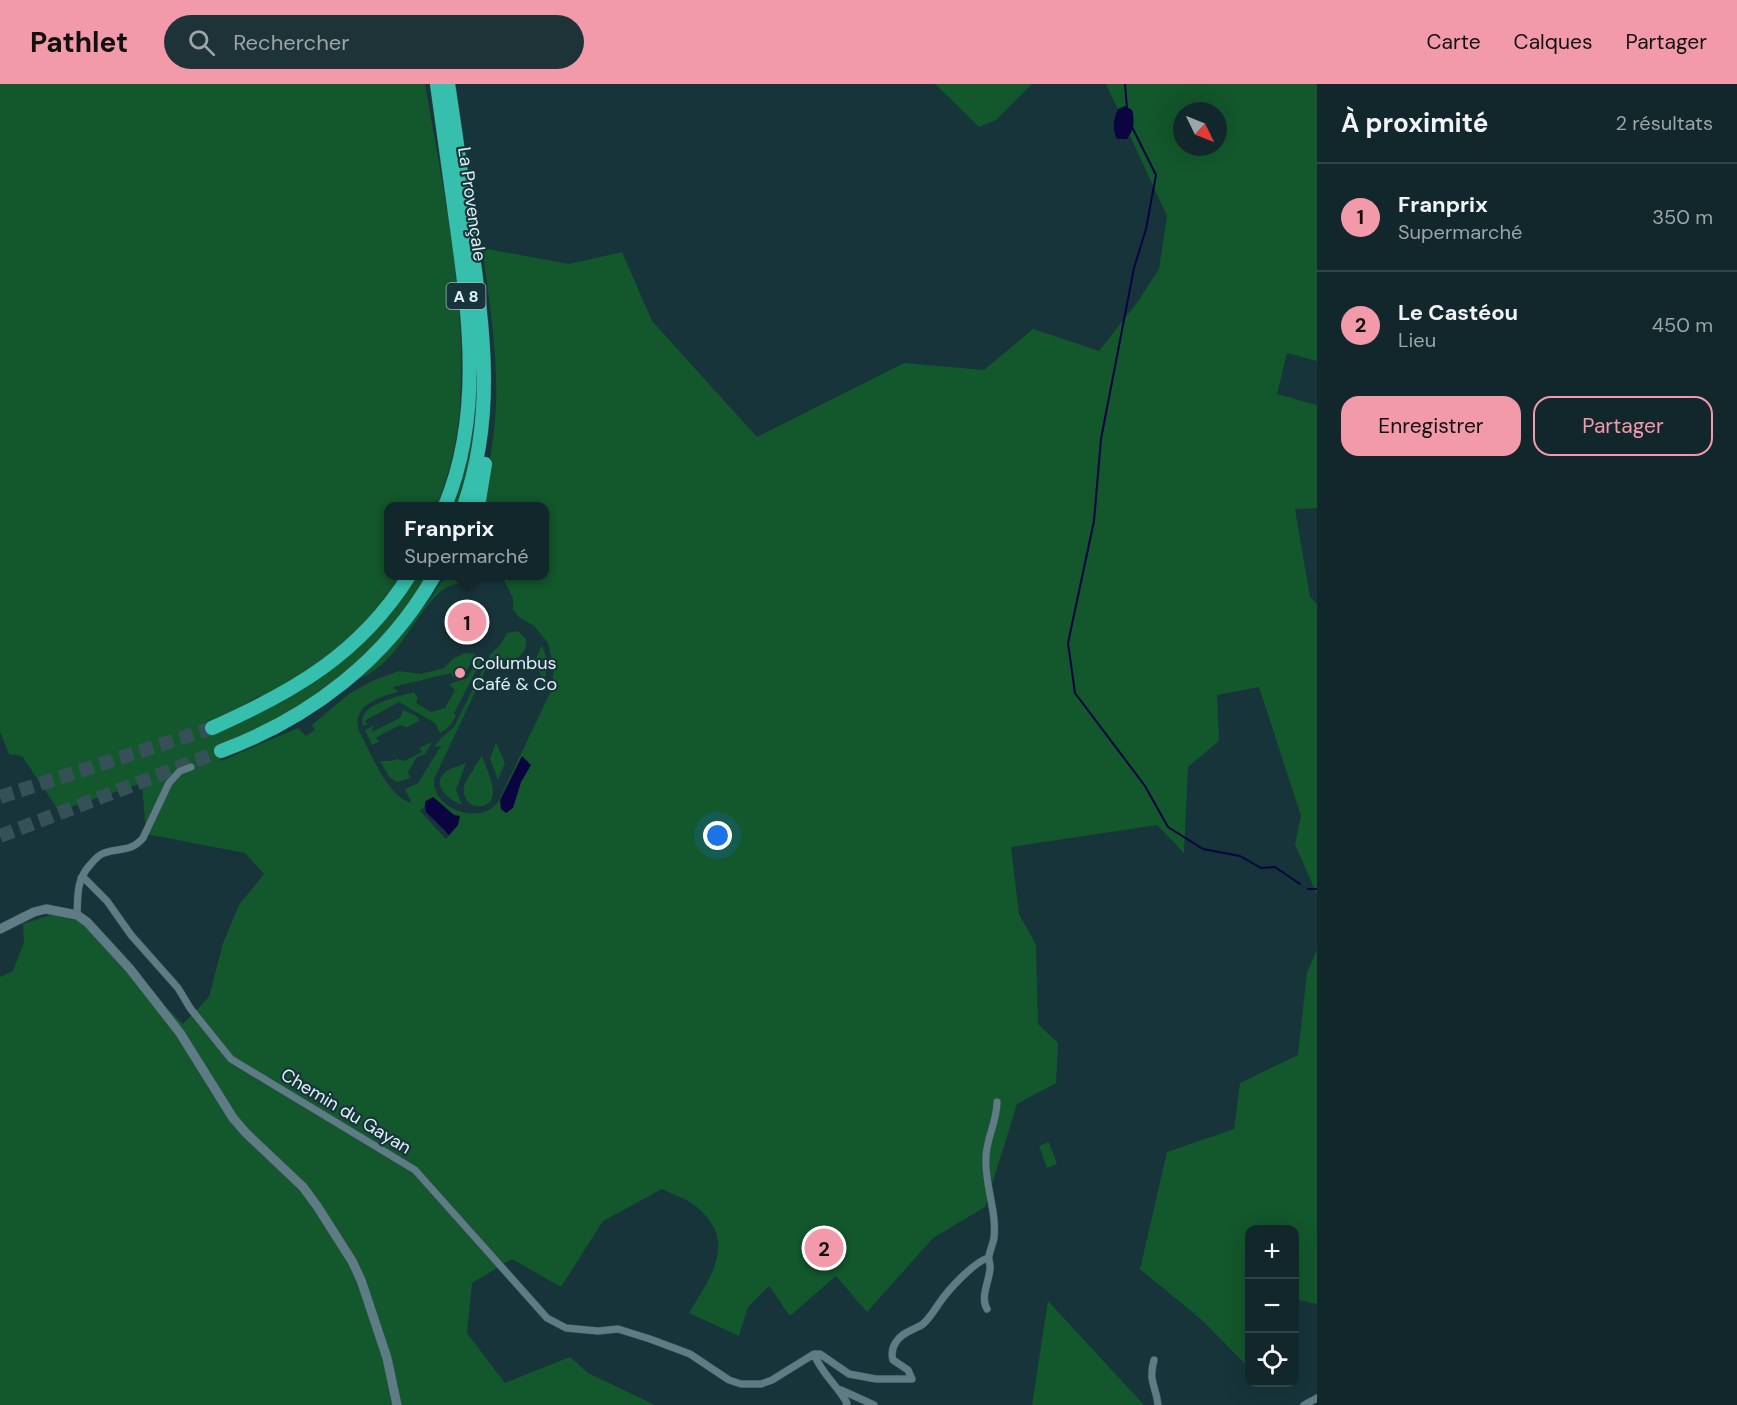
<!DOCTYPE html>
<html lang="fr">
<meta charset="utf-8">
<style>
:root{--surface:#11272c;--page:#1e3338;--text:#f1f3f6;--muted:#9ca5a9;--line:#304448;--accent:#f39aaa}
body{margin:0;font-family:"DM Sans",sans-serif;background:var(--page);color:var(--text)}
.controls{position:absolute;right:18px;bottom:18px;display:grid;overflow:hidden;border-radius:12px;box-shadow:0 6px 24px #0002}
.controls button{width:54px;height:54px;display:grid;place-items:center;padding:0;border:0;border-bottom:2px solid var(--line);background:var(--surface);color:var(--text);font:30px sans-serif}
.compass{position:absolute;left:1173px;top:18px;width:54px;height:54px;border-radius:50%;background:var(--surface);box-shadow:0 6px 24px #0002;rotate:133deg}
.you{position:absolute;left:718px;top:752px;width:21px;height:21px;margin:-15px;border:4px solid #fff;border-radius:50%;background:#1a73e8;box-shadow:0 0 0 9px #1a73e833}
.badge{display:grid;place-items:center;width:39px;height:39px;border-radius:50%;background:var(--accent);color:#111;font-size:20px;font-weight:700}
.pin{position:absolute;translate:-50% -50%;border:3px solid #fff;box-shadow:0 2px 6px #0006}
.popup{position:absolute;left:384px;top:418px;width:165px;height:78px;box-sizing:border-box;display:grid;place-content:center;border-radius:12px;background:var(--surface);filter:drop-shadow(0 2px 4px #0005);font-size:20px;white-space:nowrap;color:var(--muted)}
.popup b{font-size:22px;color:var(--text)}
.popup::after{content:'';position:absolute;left:50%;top:100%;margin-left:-12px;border:12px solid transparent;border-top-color:var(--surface)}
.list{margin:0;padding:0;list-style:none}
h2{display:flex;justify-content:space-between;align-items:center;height:78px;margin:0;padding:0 24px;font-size:26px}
h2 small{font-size:20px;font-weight:400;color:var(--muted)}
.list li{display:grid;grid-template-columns:39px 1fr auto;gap:18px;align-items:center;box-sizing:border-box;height:108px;padding:0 24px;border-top:2px solid var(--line)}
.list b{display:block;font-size:22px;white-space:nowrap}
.list p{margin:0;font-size:20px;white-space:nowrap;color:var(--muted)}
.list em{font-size:20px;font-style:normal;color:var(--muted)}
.actions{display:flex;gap:12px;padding:18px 24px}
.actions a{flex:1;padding:14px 0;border:2px solid var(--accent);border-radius:18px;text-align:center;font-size:21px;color:var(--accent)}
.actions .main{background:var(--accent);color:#111}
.icon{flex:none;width:33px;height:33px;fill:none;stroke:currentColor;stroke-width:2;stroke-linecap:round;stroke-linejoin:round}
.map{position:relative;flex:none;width:1317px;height:1321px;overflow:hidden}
header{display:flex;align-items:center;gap:36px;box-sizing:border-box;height:84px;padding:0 30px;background:var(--accent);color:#111}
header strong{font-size:28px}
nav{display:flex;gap:33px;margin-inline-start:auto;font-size:21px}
.search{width:420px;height:54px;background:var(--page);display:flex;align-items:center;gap:15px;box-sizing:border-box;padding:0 21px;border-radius:33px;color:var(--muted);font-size:22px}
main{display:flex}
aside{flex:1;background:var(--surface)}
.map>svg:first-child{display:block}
.green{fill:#13572c;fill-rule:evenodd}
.water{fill:#0b0441}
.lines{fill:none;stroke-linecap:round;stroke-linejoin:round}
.stream{stroke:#0b0441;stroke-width:2}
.motorway-tunnel{stroke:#355057;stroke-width:14;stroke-dasharray:14 7;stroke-linecap:butt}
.minor-casing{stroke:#364f55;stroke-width:8}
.tertiary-casing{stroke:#364f55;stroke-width:10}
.motorway-casing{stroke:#364f55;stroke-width:15}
.minor{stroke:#5d7c83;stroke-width:7}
.tertiary{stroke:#5d7c83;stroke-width:9}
.motorway{stroke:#36bfad;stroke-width:14}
.poi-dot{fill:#f39aaa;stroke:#17343b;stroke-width:2}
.labels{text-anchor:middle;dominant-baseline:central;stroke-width:4.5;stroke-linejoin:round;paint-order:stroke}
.shield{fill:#17343b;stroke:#a4b8bd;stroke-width:1.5}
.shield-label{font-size:16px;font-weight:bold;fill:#e0f1f5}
.street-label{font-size:18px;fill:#e0f1f5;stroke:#17343b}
.poi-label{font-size:18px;fill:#e0f1f5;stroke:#17343b;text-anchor:start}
</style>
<header>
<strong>Pathlet</strong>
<div class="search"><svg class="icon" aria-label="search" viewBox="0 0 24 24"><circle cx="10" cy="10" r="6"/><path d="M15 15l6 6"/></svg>Rechercher</div>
<nav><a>Carte</a><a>Calques</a><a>Partager</a></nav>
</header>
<main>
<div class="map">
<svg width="1317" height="1321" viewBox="0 0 1317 1321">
<rect width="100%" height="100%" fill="#17343b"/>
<path class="green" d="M0,0H425C443,104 467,215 460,321C458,355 449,390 437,422H389V492H401L371,532L350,552L314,584L262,615L259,612L205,643L208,651L255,631L306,601L415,492H427L404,527L367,570L308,619L215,666L221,677L298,644L306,652L315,646L312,641L349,610L372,597L399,587L421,590L444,584L453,575L464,569L476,570L466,588L453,594L451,589L393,603L398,608C379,613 351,622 359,647C370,667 388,714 412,719L405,705L418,699L441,662L434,663L440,655L454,643L490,571L501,560L507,549L518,547L526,555C529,577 501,579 486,585L434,695C432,726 480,742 498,718L551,607L554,584L548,559L534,542L519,533L513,526V514L502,492H545V422H481C490,381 498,336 496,294C495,250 488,207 482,164L569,180L622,168L652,237L757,353L904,279L984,286L1033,245L1099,267L1139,216L1159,185L1167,132L1106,0H1317V277L1287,269L1277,310L1317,321V424L1295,425L1310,513L1317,520V811L1295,760L1301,732L1259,603L1217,611L1219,657L1188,683L1184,769L1157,741L1011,763L1019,830L1036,861L1038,940L1058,959L1056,999L1017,1020L985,1123L933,1154L867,1228L836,1192L790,1232L769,1202L748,1223L739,1252L689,1229C709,1195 738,1159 699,1125C690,1116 674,1111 662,1105L603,1137L561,1203L512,1175L472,1199L467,1249L505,1299L570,1273L588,1289L655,1321H0V893L13,887L24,858L23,840L50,831L81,837L183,940L209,913L223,859L239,821L264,790L245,769L146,750L142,699L59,727L22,672L9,670L0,648ZM1182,27H1218V63H1182ZM436,715L454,731L458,741L446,755L420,727L424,723L426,716Z
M935,0H1032L996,36L979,43Z
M476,303H478L473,368L458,422H450L474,325Z
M445,492H487C473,501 452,496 440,508C410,536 399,578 359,595L396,557L433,511Z
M542,561L548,578L544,600L535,577Z
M480,572H484L454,629L456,632C452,639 447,646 440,649L435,639L399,618L366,636L365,638L368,640L363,642C355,620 399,613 414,608L418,614L416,619L431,628L445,624L455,606L449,600L467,594Z
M403,626L418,633L419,637L407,643L400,641L377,653L376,655L380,657L372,661L365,646L373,642L372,648L400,634Z
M432,658L425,670L417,673L408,688L410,694L397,698L390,694L380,677H391L397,675L404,677L422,668L419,664Z
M496,659L505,679L498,696L490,675Z
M482,671C485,682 492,695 493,707C494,729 461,727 464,703C464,699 479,677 482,671Z
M466,679L456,706L462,721C451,717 431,703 444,689C449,684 460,682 466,679Z
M1317,866V1220L1295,1215L1294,1146H1250L1249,1284L1203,1237L1140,1185L1167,1068L1234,1045L1240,999L1298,971L1307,888Z
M1049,1058L1057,1080L1047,1084L1039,1062Z
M1048,1217L1144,1321H1032Z"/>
<path class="water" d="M1125,22L1132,26C1135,37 1134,46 1127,55H1117C1112,44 1113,36 1118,25Z
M522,672L531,681L521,698L513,724L506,729L501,725L500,716Z
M433,713L454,731L460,732L458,741L449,751L426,728L425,718Z"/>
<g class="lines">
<path class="stream" d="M1125,0L1127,24
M1132,43L1156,91L1146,145L1134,184L1101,355L1094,437L1068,559L1075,609L1145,702L1168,743L1203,765L1240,772L1261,784L1275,783L1300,800
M1308,805H1317"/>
<path class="motorway-tunnel" d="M0,713L212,644
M0,752L221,667"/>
<defs>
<path id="minor" d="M81,794L85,795L107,817L131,851L178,904L190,924L231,975L415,1086L547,1234L566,1244L598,1247L618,1245L650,1255L690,1270L729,1296L741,1300H761L772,1296L814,1270H820L849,1290L876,1295H912L908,1286L893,1276C891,1269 892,1264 896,1258C902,1248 914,1246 923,1240C930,1234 935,1225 940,1218C949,1205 974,1178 988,1174
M77,831C78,812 76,796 90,781C94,776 98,771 104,769C120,763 130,769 143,754L169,699L180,687L191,683
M987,1225C980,1213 989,1198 990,1185C991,1181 988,1176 989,1172C990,1166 993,1160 994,1154C997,1126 984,1100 986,1072C987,1053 997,1037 997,1018
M814,1270C821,1289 837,1301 847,1319L846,1321
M1154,1276C1148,1298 1156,1301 1158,1321
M841,1306L874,1321
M1304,1321L1317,1314"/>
<path id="tertiary" d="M0,845L34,828L46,825L77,831L87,838L130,885L180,949L233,1034L246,1049L303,1103L317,1122L352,1177L361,1196L387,1274L397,1321"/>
<path id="motorway" d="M437,0C444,48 450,96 457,144C470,237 482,333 445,422
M448,0C456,50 462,100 470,150C483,244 496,330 464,422
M478,422L485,380
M212,644C293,608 360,570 409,492
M221,667C310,634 387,575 434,492"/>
</defs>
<use href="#minor" class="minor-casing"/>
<use href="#tertiary" class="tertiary-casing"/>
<use href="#motorway" class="motorway-casing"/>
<use href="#minor" class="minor"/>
<use href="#tertiary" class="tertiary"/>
<use href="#motorway" class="motorway"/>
</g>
<circle class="poi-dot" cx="460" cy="589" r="6"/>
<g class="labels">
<rect class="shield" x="446.5" y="199" width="39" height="26" rx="4.5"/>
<g class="shield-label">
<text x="466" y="212">A 8</text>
</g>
<g class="street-label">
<text transform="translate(472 120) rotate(82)">La Provençale</text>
<text transform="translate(346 1027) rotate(31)">Chemin du Gayan</text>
</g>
<g class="poi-label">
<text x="472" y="579">Columbus<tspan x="472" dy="21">Café &amp; Co</tspan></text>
</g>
</g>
</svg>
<div class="controls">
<button>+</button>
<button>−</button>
<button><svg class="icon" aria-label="locate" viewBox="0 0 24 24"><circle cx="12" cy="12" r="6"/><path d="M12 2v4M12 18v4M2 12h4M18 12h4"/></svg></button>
</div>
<svg class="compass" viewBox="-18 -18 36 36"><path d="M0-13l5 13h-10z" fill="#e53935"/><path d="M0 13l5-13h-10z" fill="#9ca5a9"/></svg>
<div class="you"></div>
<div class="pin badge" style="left:467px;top:538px">1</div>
<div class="popup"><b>Franprix</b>Supermarché</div>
<div class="pin badge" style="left:824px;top:1164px">2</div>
</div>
<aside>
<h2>À proximité<small>2 résultats</small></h2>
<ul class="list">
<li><span class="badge">1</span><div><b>Franprix</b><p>Supermarché</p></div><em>350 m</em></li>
<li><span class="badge">2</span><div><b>Le Castéou</b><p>Lieu</p></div><em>450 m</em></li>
</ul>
<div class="actions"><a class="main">Enregistrer</a><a>Partager</a></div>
</aside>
</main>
